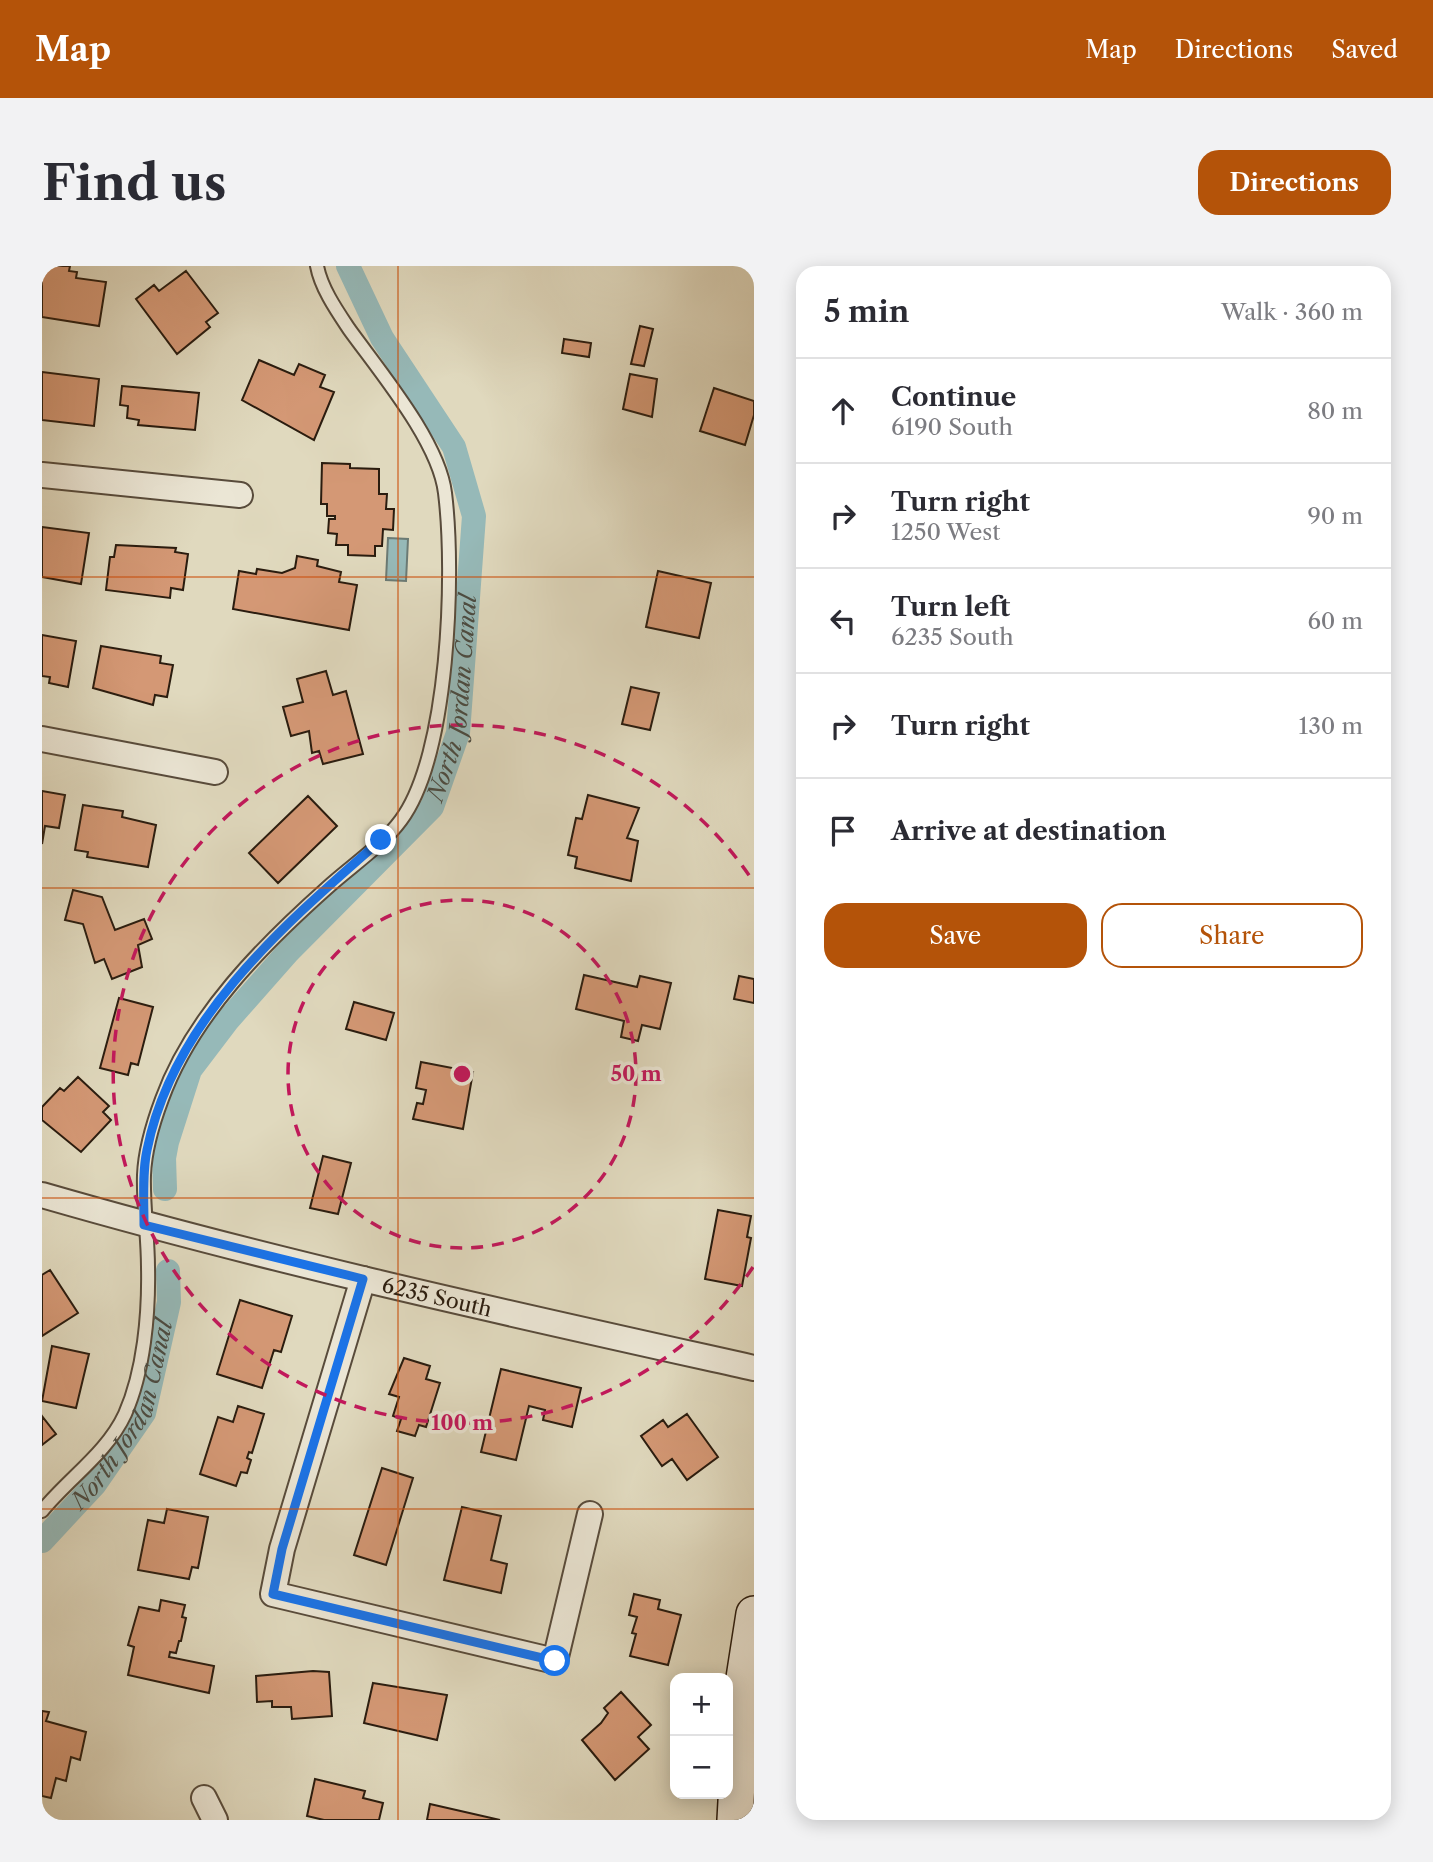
<!DOCTYPE html>
<meta charset="utf-8">
<style>
:root{--surface:#fff;--page:#f2f2f3;--text:#2b2b33;--muted:#7c7c81;--line:#e1e1e2;--accent:#b45309}
body{margin:0;font-family:"Libre Caslon Text",serif;background:var(--page);color:var(--text)}
.controls{position:absolute;right:21px;bottom:21px;display:grid;overflow:hidden;border-radius:14px;box-shadow:0 4px 18px #0003}
.controls button{width:63px;height:63px;display:grid;place-items:center;padding:0;border:0;border-bottom:2px solid var(--line);background:var(--surface);color:var(--text);font:35px sans-serif}
.stop{position:absolute;width:21px;height:21px;margin:-16px;border:5px solid #1a73e8;border-radius:50%;background:#fff}
.stop.end{background:#1a73e8;border-color:#fff;box-shadow:0 2px 7px #0008}
.list{margin:0;padding:0;list-style:none}
h2{display:flex;justify-content:space-between;align-items:center;height:91px;margin:0;padding:0 28px;font-size:30px}
h2 small{font-size:23px;font-weight:400;color:var(--muted)}
.list li{display:grid;grid-template-columns:46px 1fr auto;gap:21px;align-items:center;box-sizing:border-box;height:105px;padding:0 28px;border-top:2px solid var(--line)}
.list b{display:block;font-size:26px;white-space:nowrap}
.list p{margin:0;font-size:23px;white-space:nowrap;color:var(--muted)}
.list em{font-size:23px;font-style:normal;color:var(--muted)}
.actions{display:flex;gap:14px;padding:21px 28px}
.actions a{flex:1;padding:16px 0;border:2px solid var(--accent);border-radius:21px;text-align:center;font-size:24px;color:var(--accent)}
.actions .main{background:var(--accent);color:#fff}
.icon{flex:none;width:38px;height:38px;fill:none;stroke:currentColor;stroke-width:2;stroke-linecap:round;stroke-linejoin:round}
.map{position:relative;flex:none;width:712px;height:1554px;overflow:hidden;border-radius:21px}
header{display:flex;align-items:center;gap:42px;box-sizing:border-box;height:98px;padding:0 35px;background:var(--accent);color:#fff}
header strong{font-size:33px}
nav{display:flex;gap:38px;margin-inline-start:auto;font-size:24px}
.intro{display:flex;align-items:center;justify-content:space-between;box-sizing:border-box;height:168px;padding:0 42px}
h1{margin:0;font-size:49px}
.button{padding:18px 32px;border-radius:21px;background:var(--accent);color:#fff;font-size:24px;font-weight:700}
main{display:flex;gap:42px;padding:0 42px}
aside{flex:1;background:var(--surface);border-radius:21px;box-shadow:0 4px 18px #0003}
.map>svg:first-child{display:block}
.water{fill:#96b9b8;stroke:#6b7a74;stroke-width:2}
.lines{fill:none;stroke-linecap:round;stroke-linejoin:round}
.canal{stroke:#96b9b8;stroke-width:24}
.building{fill:#d49875;stroke:#2a1c0f;stroke-width:2}
.lane-casing{stroke:#584b3b;stroke-width:16}
.street-casing{stroke:#584b3b;stroke-width:28}
.secondary-casing{stroke:#2a1c0f;stroke-width:38}
.lane{stroke:#ebe6d5;stroke-width:12}
.street{stroke:#ebe6d5;stroke-width:24}
.secondary{stroke:#ebe6d5;stroke-width:35}
.route{stroke:#1a73e8;stroke-width:9}
.grid{fill:none;stroke:#cc500c;stroke-width:2;stroke-opacity:0.55}
.ring{fill:none;stroke:#c2185b;stroke-width:3.5;stroke-dasharray:12 9}
.labels{text-anchor:middle;dominant-baseline:central;stroke-width:7;stroke-linejoin:round;paint-order:stroke}
.street-label{font-size:21px;fill:#2a1c0f;stroke:#ebe6d5}
.water-label{font-size:23px;font-style:italic;fill:#4a4b42;stroke:#ebe6d5}
.centre{fill:#c2185b;stroke:#ebe6d5;stroke-width:3.5}
.ring-label{font-size:21px;text-anchor:middle;font-weight:bold;fill:#c2185b;stroke:#ebe6d5;stroke-width:7;stroke-linejoin:round;paint-order:stroke}
</style>
<header>
<strong>Map</strong>
<nav><a>Map</a><a>Directions</a><a>Saved</a></nav>
</header>
<div class="intro"><h1>Find us</h1><a class="button">Directions</a></div>
<main>
<div class="map">
<svg width="712" height="1554" viewBox="0 0 712 1554">
<rect width="100%" height="100%" fill="#e0d9be"/>
<filter id="stains"><feTurbulence type="fractalNoise" baseFrequency=".00286" numOctaves="4"/><feColorMatrix values="0 0 0 0 .2 0 0 0 0 .09 0 0 0 0 .02 0 0 0 .5 -.17"/></filter>
<radialGradient id="worn" r=".72"><stop offset=".6" stop-color="#630" stop-opacity="0"/><stop offset="1" stop-color="#630" stop-opacity=".3"/></radialGradient>
<path class="water" d="M346,272L366,273L364,315L344,314Z"/>
<g class="lines">
<g class="canal">
<path id="s1" d="M123,923L122,892L125,876L148,804L186,754L246,686L390,541L416,467L432,250L412,181L340,72L306,0"/>
<path id="s2" d="M0,1275L53,1218L102,1147L127,1036L126,1005"/>
</g>
</g>
<path class="building" d="M0,0H28L27,5L35,6L34,12L64,16L57,60L0,51Z
M144,5L176,47L164,56L168,61L135,88L94,33L112,19L117,25Z
M598,60L611,63L602,100L589,98Z
M522,73L549,77L547,91L520,87Z
M217,94L252,109L257,98L283,109L278,121L292,126L272,174L200,134Z
M0,106L57,113L52,160L0,154Z
M588,108L615,113L610,151L581,143Z
M80,120L157,127L153,164L96,159L97,154L85,152L86,140L78,139Z
M672,122L712,135V149L703,179L658,165Z
M280,197L308,198V202L337,203V228H345L344,243H352L351,264L341,263L340,280H333V290L306,289V279H294L295,268L286,267L287,253H293V250H285V238H279Z
M0,261L47,267L39,318L0,311Z
M74,279L134,282L133,286L146,288L141,324L129,322L128,332L64,324L68,291H72Z
M255,290L276,294L275,300L299,306L297,316L315,319L307,364L191,343L197,305L214,308L215,303L240,307L253,302Z
M616,305L669,317L657,372L604,361Z
M0,369L34,375L26,421L7,417L8,411L0,410Z
M59,380L119,390L118,397L131,399L125,431L113,429L111,439L51,422Z
M284,405L291,429L304,425L321,488L281,498L277,485L270,487L267,465L249,470L241,441L261,436L255,413Z
M589,421L617,427L608,464L580,458Z
M0,525L23,529L17,562L3,560L0,578Z
M546,529L597,542L585,572L596,575L589,615L533,602L535,591L526,589L534,552L540,553Z
M266,530L295,560L236,617L207,587Z
M41,539L81,545L80,551L114,559L106,601L45,591L46,586L33,584Z
M31,624L60,631L73,664L102,653L110,673L96,679L100,701L70,713L62,693L53,697L41,658L23,654Z
M542,709L595,721L598,710L629,717L618,763L600,759L596,775L579,771L582,755L534,743Z
M697,710L712,713V737L692,733Z
M77,732L111,741L96,799L89,797L86,809L58,802Z
M312,736L352,747L344,774L304,763Z
M379,796L431,806L421,863L371,853L375,837L381,838L384,824L374,822Z
M36,811L67,840L61,846L69,854L39,886L0,854V841L18,822L22,825Z
M281,890L309,897L296,948L268,942Z
M676,944L709,950L705,971L709,972L700,1020L663,1013Z
M8,1004L36,1047L0,1070V1009Z
M198,1034L250,1050L239,1086L232,1084L220,1122L175,1108Z
M10,1080L47,1088L34,1142L0,1135Z
M362,1092L388,1100L384,1113L398,1117L384,1161L377,1159L373,1170L355,1165L359,1153L351,1150L357,1131L347,1128Z
M459,1103L539,1122L530,1161L501,1154L503,1144L487,1140L474,1194L439,1186Z
M196,1140L222,1148L210,1187L207,1186L205,1192L209,1194L205,1207L199,1206L194,1220L158,1208L176,1151L191,1156Z
M645,1148L676,1191L645,1214L630,1193L620,1200L599,1170L621,1154L626,1161Z
M0,1150L14,1168L0,1179Z
M340,1202L371,1212L344,1299L312,1289Z
M420,1241L459,1250L449,1294L465,1298L459,1327L402,1314Z
M125,1243L166,1251L156,1302L150,1301L147,1313L96,1304L106,1254L122,1257Z
M592,1328L618,1334L616,1343L639,1349L626,1399L588,1390L594,1368L590,1367L595,1351L587,1349Z
M119,1334L143,1339L140,1351L144,1352L139,1375H137L134,1387L128,1386L127,1391L172,1400L167,1427L86,1409L92,1381L86,1379L97,1341L117,1345Z
M271,1405L287,1406L290,1450L250,1453L249,1441H230V1435L215,1436L214,1410Z
M331,1417L405,1429L395,1474L322,1457Z
M579,1426L609,1459L596,1471L607,1483L573,1514L540,1474L559,1457L566,1447L562,1442Z
M0,1445L7,1446L4,1455L44,1466L38,1494L29,1491L24,1515L14,1512L9,1532L0,1530Z
M273,1513L323,1525L321,1532L341,1537L337,1554H282L265,1550Z
M388,1538L458,1554H385Z"/>
<g class="lines">
<defs>
<path id="lane" d="M0,1245C27,1212 65,1187 83,1148C102,1105 107,1048 106,1001C106,970 101,940 102,909C103,883 111,857 120,833C150,750 221,679 285,622C309,600 340,580 359,554C407,489 413,307 403,227C397,176 338,106 307,63C295,45 279,22 275,0"/>
<g id="street">
<path d="M0,209L198,229"/>
<path d="M0,473L173,506"/>
<path id="s3" d="M0,929C235,997 474,1049 712,1102"/>
<path d="M321,1013L240,1283L231,1328L513,1395L548,1248"/>
<path d="M162,1532L173,1554"/>
</g>
<path id="secondary" d="M693,1554L700,1425L712,1348"/>
</defs>
<use href="#lane" class="lane-casing"/>
<use href="#street" class="street-casing"/>
<use href="#secondary" class="secondary-casing"/>
<use href="#lane" class="lane"/>
<use href="#street" class="street"/>
<use href="#secondary" class="secondary"/>
</g>
<g class="lines">
<path class="route" d="M339,574C243,658 131,753 105,884C100,908 102,934 102,959L321,1013L240,1283L231,1328L513,1395"/>
</g>
<path class="grid" d="M356,0V1554M0,311H712M0,622H712M0,932H712M0,1243H712"/>
<g class="ring">
<circle cx="420" cy="808" r="174"/>
<path d="M711 1001A349 349 0 1 1 711 615"/>
</g>
<g class="labels">
<g class="street-label">
<text stroke="none"><textPath href="#s3" startOffset="408">6235 South</textPath></text>
</g>
<g class="water-label">
<text stroke="none"><textPath href="#s1" startOffset="593">North Jordan Canal</textPath></text>
<text stroke="none"><textPath href="#s2" startOffset="154">North Jordan Canal</textPath></text>
</g>
</g>
<circle cx="420" cy="808" r="10" class="centre"/>
<g class="ring-label">
<text x="594" y="815">50 m</text>
<text x="420" y="1164">100 m</text>
</g>
<rect width="100%" height="100%" filter="url(#stains)"/>
<rect width="100%" height="100%" fill="url(#worn)"/>
</svg>
<div class="controls">
<button>+</button>
<button>−</button>
</div>
<div class="stop" style="left:513px;top:1395px"></div>
<div class="stop end" style="left:339px;top:574px"></div>
</div>
<aside>
<h2>5 min<small>Walk · 360 m</small></h2>
<ul class="list">
<li><svg class="icon" aria-label="ahead" viewBox="0 0 24 24"><path d="M12 20V5M6 11l6-6 6 6"/></svg><div><b>Continue</b><p>6190 South</p></div><em>80 m</em></li>
<li><svg class="icon" aria-label="right" viewBox="0 0 24 24"><path d="M7 20v-9h11M14 6l5 5-5 5"/></svg><div><b>Turn right</b><p>1250 West</p></div><em>90 m</em></li>
<li><svg class="icon" aria-label="left" viewBox="0 0 24 24"><path d="M17 20v-9H6M10 6l-5 5 5 5"/></svg><div><b>Turn left</b><p>6235 South</p></div><em>60 m</em></li>
<li><svg class="icon" aria-label="right" viewBox="0 0 24 24"><path d="M7 20v-9h11M14 6l5 5-5 5"/></svg><div><b>Turn right</b></div><em>130 m</em></li>
<li><svg class="icon" aria-label="arrive" viewBox="0 0 24 24"><path d="M6 21V4h12l-3 4 3 4H6"/></svg><div><b>Arrive at destination</b></div></li>
</ul>
<div class="actions"><a class="main">Save</a><a>Share</a></div>
</aside>
</main>
